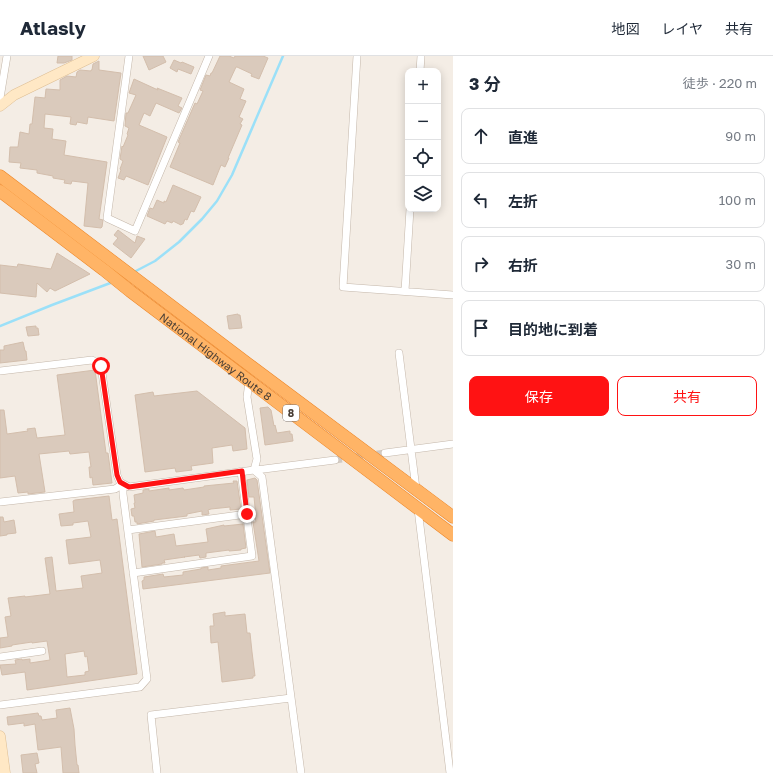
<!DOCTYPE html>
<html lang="ja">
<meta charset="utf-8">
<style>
:root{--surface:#fff;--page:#f6f6f7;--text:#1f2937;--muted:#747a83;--line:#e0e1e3;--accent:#ff1213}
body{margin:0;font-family:"Golos Text","Noto Sans JP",sans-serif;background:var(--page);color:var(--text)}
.controls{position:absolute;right:12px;top:12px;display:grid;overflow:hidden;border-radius:8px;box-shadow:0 2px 10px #0003}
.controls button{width:36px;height:36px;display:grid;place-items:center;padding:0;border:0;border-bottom:1px solid var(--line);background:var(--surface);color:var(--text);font:20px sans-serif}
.stop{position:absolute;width:12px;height:12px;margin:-9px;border:3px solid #ff1213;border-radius:50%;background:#fff}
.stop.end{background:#ff1213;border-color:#fff;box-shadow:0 1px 4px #0008}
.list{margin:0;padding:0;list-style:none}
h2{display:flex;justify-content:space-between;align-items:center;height:52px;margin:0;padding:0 16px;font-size:17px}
h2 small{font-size:13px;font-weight:400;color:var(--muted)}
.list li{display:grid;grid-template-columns:26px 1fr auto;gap:12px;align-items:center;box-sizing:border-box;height:56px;margin:0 8px 8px;padding:0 8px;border:1px solid var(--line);border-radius:8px}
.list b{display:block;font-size:15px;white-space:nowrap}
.list em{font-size:13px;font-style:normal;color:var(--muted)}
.actions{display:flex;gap:8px;padding:12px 16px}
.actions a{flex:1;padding:9px 0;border:1px solid var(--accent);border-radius:8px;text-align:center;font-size:14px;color:var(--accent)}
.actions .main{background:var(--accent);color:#fff}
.icon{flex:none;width:22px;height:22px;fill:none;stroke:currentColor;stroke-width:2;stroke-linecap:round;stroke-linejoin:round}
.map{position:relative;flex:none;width:453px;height:717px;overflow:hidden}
header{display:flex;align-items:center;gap:24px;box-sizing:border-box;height:56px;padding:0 20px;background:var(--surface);border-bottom:1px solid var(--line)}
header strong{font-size:19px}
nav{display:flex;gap:22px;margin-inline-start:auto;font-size:14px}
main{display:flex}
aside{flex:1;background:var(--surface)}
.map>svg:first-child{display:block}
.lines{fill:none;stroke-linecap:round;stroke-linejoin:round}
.stream{stroke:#9be0f8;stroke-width:2.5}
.building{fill:#dacabc;stroke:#d3beac;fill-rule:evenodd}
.street-tunnel{stroke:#d2cac2;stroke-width:7;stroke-dasharray:7 3.5;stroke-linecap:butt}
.street-casing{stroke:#c4b7aa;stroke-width:8}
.secondary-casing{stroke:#ddbd92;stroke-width:11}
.highway-casing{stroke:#ed8526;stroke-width:13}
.street{stroke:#fff;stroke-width:7}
.secondary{stroke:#ffe8c5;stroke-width:10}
.highway{stroke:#ffb466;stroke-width:12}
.route{stroke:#ff1213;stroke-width:5}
.labels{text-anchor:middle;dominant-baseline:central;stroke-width:3;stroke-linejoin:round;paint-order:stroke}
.shield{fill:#fff;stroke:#7f7771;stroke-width:1}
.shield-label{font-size:10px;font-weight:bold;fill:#483d34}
.street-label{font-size:11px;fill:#483d34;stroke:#fff}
</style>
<header>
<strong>Atlasly</strong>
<nav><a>地図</a><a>レイヤ</a><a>共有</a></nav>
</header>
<main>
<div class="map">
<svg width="453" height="717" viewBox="0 0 453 717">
<rect width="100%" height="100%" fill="#f4ede5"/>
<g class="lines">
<path class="stream" d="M134,216L155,205L179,186L202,163L217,145L232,119L283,0
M0,270L52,249L113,226"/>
</g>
<path class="building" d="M58,0H72V4L64,7H57Z
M143,0H163L166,6L149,14Z
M220,0H229L234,2L235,0H263L268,2L259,23L251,20L252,18L237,11H236L229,26L244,33L240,43L246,45L239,61L243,63L240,68L242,69L228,102H229L225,111L221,109L213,129L170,111L180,87L178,86L195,47L197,48L203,35L200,34L206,19L210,20L211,17H212Z
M174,4L181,7L182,6L194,11L191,18L178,13L177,16L170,12Z
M99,5V14L121,17L114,65L88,61L87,68L77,66L76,69L70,68L71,61L45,58L44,72L53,73L52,83L66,85L64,99L107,106L99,163L103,164L102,171L101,172L84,170L88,127L72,125L71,128L64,127L65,124L53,122V120L37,117V114L20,112L21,107L9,106L10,91H18L20,76L29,78L30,68H32L35,41L45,42L46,33L60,34V24L67,20L76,21L77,16L80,14L91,15V14H92L93,8Z
M134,23L158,34L157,32L182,42L178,50L182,52L179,57L156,47L150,60L144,57L139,69L167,81L148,129L126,120L124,124L118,122L121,114L120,113L123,105L120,103L122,90L123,91L128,79L127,78L129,72L125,70L126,57H128L136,39L129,37Z
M173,129L201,141L194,156L191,155L187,164L185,163L183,168H182L181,169L173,165L172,167L167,165L165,168L147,160L150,152L153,153L157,144L164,147V145L166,146Z
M118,174L135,187L137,180L145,183L131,202L113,188L118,182L114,179Z
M57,197L90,218L55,235L50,232L47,236L37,227L36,241L0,237V209L17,211L18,208L51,213Z
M238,258V259H240L242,272L229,273L227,260Z
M36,270V272H38L39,279L28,280L26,271Z
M23,286L25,295H26L27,304L0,307V294H4V290Z
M95,314L106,397H108L112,427L93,429L92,421L90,422L89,411H91L89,396L70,398L69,395L39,398L45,436L28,438V436L18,437L15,420L0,422V354H4L7,378L28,375L27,373L35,372L37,382L65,379L57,319Z
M197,335L245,372L247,393L233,395L232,389L212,392L213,407L191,410L192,414L176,416L175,412L145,416L135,339L153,336L154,340Z
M268,351L271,354L274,370L275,369L277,377L290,375V378H292L293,385L265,389L260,352Z
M255,422L257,424L270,517L143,533L142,525L144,524V521L163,518L164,521L183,519V516L201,513V512L208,511V514L221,512V510L259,505L253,466H256L255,461H256L254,441H249L247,424Z
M233,425H237L241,453L230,454V451L211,453L208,454L209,458L202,459V455L187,458V460L154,464V465L137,468V466H135L134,460H132L131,453L135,452L134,447H135L134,439L143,437V434L149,433V435L169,432V434L183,432L184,434L204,431V430L234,427Z
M109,440L112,464L117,463L137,618L27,634L25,616L2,619L0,609L16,608L15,604L22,603V604L30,603V607L50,604L47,585L32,587V586L12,589V590L0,592V582L8,581L5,561L11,560L8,542L25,540V541L50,538L45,502L52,501L56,535L83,532L81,520L102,517L100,504L69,508L66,484L91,481L88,465L73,467V469L61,470L59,458L74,456L73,445L75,444ZM84,595L85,601L87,600L89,615L85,616V619L67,621L65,598Z
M0,461H3L4,466L14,464L16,477L7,478V479L0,480Z
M243,468L246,492L241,493V494L229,495V494L206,497V501L200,502L199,499L184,501H185L164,504L165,507H162V508L142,511L139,478L155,475L156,481L174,478L176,490L208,486L206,473L224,469V470Z
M225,556V560L245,558L247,577H250L252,596L255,620H253V622L222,626L218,586L211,587L210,570H214L213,558Z
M70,652L74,673L75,689L77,709H78L79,717H63L61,691L38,694L35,668L24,670V667L8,669L7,661L38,657L39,660H41L42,664L57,662L56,654Z
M37,697L39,707L35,708L37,717H23L21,699Z"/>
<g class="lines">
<path class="street-tunnel" d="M335,404L385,397"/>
<defs>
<path id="street" d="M129,0L107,162L135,175L209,0
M357,0L343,231L453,239
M420,15L421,0
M0,42L7,0
M405,235L410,153
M399,297L416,433
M0,315L92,304L101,310L117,419L120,426L129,431L254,414L257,403L247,341L249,326
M385,397L453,388
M254,414L262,421L301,717
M254,414L264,413L335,404
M0,446L115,433L123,428
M418,453L450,717
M128,474L247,458
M133,517L252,500L241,415
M0,601L42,595
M0,649L140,631L147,623L123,438V428
M157,717L151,659L291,642"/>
<path id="secondary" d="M0,50L14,39L94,0
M0,680L5,717"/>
<g id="highway">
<path d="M0,120L248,308L453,461"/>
<path id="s1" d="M0,135L104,214L130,235L453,479"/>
</g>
</defs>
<use href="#street" class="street-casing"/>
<use href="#secondary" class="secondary-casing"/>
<use href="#highway" class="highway-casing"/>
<use href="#street" class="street"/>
<use href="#secondary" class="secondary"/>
<use href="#highway" class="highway"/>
</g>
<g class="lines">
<path class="route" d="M101,310L117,419L120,426L129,431L242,415L247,458"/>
</g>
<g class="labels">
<rect class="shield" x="283" y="349" width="16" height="16" rx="3"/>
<g class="shield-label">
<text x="291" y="357">8</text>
</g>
<g class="street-label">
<text stroke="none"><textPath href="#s1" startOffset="272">National Highway Route 8</textPath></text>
</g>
</g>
</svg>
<div class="controls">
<button>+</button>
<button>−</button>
<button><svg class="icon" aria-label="locate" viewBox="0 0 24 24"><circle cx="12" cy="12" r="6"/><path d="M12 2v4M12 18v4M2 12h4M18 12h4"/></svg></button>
<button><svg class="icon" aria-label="layers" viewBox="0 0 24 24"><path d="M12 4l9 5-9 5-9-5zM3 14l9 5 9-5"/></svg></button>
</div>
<div class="stop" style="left:101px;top:310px"></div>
<div class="stop end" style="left:247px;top:458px"></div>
</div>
<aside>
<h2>3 分<small>徒歩 · 220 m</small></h2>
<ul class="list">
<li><svg class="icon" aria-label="ahead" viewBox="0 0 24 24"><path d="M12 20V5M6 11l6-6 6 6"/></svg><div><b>直進</b></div><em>90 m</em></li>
<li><svg class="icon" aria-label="left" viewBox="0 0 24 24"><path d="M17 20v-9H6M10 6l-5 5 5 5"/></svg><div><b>左折</b></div><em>100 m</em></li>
<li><svg class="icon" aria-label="right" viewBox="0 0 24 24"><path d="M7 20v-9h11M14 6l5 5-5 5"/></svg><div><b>右折</b></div><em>30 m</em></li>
<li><svg class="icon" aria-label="arrive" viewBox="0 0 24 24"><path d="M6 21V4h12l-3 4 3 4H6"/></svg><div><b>目的地に到着</b></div></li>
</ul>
<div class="actions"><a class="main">保存</a><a>共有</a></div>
</aside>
</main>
